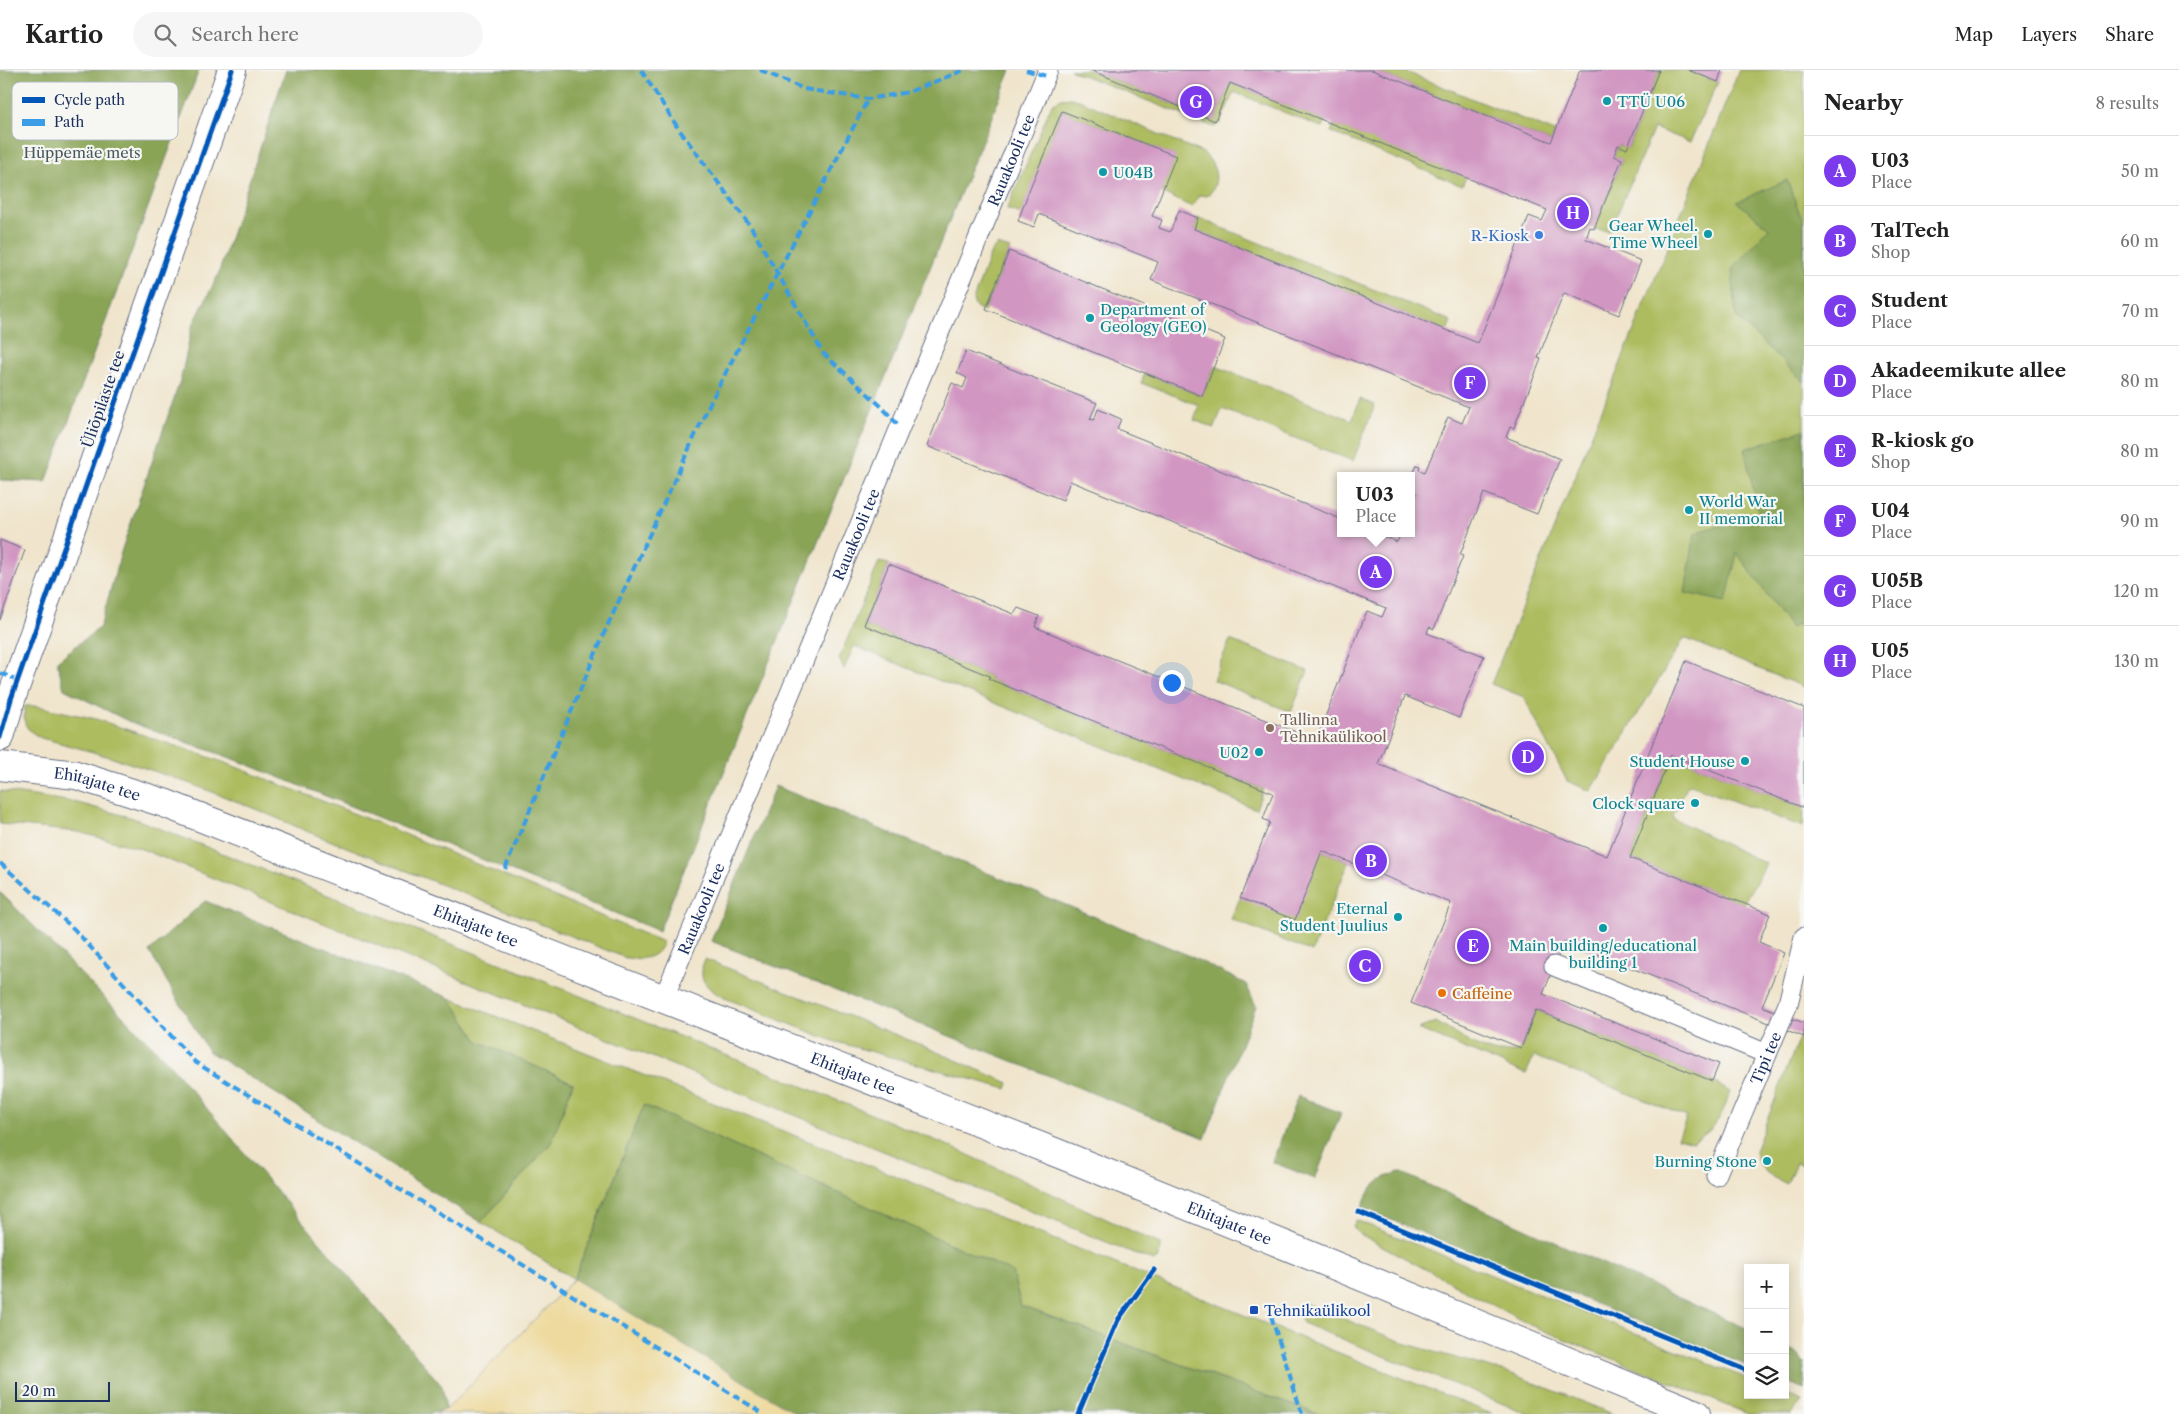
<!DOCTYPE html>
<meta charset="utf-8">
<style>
:root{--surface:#fff;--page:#f6f6f6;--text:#222;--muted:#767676;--line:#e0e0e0;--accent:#7c3aed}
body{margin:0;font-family:"Libre Caslon Text",serif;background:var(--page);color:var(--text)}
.controls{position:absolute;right:15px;bottom:15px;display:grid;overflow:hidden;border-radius:0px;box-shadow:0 2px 12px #0003}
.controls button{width:45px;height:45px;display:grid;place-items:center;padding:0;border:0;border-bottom:1px solid var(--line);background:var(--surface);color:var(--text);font:25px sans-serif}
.scale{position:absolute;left:15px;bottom:12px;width:95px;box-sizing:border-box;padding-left:5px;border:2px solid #1b2f5e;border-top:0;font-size:14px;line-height:18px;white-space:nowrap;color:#1b2f5e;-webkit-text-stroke:4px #f6f6f2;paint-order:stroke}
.you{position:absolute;left:1171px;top:612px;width:18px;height:18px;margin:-12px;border:4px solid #fff;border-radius:50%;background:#1a73e8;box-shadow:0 0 0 8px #1a73e833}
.badge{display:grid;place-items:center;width:32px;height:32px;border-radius:50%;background:var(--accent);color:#fff;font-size:16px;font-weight:700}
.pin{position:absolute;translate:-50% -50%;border:2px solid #fff;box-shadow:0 1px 5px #0006}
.popup{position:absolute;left:1337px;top:402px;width:78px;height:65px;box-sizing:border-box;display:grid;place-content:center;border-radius:0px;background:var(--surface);filter:drop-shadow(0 1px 4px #0005);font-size:16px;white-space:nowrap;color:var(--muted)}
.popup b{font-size:19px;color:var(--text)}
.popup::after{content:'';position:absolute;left:50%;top:100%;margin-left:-10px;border:10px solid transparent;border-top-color:var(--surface)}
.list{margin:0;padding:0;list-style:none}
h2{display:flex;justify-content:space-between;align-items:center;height:65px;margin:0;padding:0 20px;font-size:21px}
h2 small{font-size:16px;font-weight:400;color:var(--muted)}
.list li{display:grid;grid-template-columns:32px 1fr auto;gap:15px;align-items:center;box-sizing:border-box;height:70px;padding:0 20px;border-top:1px solid var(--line)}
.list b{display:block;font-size:19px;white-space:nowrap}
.list p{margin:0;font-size:16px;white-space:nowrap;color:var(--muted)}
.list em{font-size:16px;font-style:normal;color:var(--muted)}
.icon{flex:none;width:28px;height:28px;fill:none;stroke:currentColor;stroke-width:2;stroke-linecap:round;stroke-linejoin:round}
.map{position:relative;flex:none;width:1804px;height:1344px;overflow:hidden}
header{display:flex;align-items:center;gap:30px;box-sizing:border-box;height:70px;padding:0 25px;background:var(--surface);border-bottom:1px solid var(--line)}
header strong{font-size:24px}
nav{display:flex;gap:28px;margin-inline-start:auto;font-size:18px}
.search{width:350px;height:45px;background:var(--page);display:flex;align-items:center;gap:12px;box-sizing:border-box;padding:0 18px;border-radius:28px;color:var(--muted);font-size:19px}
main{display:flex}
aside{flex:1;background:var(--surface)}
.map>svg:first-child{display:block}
.green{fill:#adbc5f;stroke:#64765e}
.forest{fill:#8aa456;stroke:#526a5a}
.sand{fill:#eeda9e;stroke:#84847e}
.building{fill:#d196c2}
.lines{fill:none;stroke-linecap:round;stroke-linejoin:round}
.lane-casing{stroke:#666f84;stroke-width:21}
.street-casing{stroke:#666f84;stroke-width:30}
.secondary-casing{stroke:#666f84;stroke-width:30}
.lane{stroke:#fff;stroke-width:19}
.street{stroke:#fff;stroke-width:28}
.secondary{stroke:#fff;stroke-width:28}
.quiet{stroke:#3b9de6;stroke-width:4;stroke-dasharray:8 4;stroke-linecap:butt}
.cycleway-casing{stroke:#f6f6f2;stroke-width:8}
.cycleway{stroke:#0057b8;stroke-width:5}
.culture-dot{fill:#0f9aa8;stroke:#f6f6f2;stroke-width:2}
.shop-dot{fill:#3f7fe0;stroke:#f6f6f2;stroke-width:2}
.education-dot{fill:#8d6e63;stroke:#f6f6f2;stroke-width:2}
.food-dot{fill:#e8710a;stroke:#f6f6f2;stroke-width:2}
.transit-dot{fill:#1a4fb4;stroke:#f6f6f2;stroke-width:2}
.labels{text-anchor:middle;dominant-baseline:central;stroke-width:4.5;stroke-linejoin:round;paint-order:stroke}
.culture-label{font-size:15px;fill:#0d838f;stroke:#f6f6f2;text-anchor:end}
.park-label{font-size:15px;fill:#47595e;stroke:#f6f6f2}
.street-label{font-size:15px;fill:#1b2f5e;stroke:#f6f6f2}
.shop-label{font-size:15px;fill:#366cbe;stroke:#f6f6f2;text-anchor:end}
.education-label{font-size:15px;fill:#785e54;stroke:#f6f6f2;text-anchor:start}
.food-label{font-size:15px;fill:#c56008;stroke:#f6f6f2;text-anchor:start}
.transit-label{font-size:15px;fill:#164399;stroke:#f6f6f2;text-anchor:start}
.key{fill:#f6f6f2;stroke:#b4bac6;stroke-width:1}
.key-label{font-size:14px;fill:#1b2f5e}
</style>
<header>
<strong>Kartio</strong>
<div class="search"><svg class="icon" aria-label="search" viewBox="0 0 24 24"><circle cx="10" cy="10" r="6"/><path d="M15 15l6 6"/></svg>Search here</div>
<nav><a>Map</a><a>Layers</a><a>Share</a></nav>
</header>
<main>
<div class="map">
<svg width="1804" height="1344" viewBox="0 0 1804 1344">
<rect width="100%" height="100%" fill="#f6f6f2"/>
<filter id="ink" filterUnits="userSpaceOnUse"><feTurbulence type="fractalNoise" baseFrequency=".02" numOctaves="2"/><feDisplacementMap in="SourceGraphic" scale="10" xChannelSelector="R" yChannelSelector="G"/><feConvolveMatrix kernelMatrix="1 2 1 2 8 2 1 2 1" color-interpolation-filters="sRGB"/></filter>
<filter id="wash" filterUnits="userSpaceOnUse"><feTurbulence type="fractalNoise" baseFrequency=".0096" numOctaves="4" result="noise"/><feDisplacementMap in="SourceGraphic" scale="20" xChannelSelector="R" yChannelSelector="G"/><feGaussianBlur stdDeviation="1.12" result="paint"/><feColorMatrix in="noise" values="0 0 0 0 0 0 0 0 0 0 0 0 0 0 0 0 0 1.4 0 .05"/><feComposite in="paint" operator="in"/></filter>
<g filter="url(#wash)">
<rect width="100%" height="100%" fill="#f0e5cc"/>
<path class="green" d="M1070,0H1089L1215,51L1230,13L1326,51L1323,58L1234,22L1220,53L1214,57Z
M1372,0H1401L1555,62L1551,72Z
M1659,0H1688L1718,12L1690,72L1654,58L1610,161L1594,159L1622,90L1614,86L1618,75L1628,78Z
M1739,0H1804V617L1684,568L1591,721L1567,711L1524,627L1491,614Z
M1070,28L1079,30L1203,83C1216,93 1222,114 1207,126L1199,125L1192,137L1161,122L1175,86L1062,41L1021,144L1007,139L1052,34L1061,29Z
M1334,54L1466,107L1462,116L1331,62Z
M1198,148L1451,251L1447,261L1194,159Z
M997,175L1010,179L984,242L975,236L973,230L991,182Z
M1215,296L1352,350L1360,329L1375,335L1353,391L1222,339L1214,358L1194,350L1199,335L1141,313L1145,303L1202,326Z
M879,492L889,494L864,555L990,606L989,609L1263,719L1256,739L854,576L844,599L839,589Z
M1230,570L1308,601L1291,642L1213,610Z
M25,636H37L96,649L226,693L383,755L663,872C656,890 643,889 626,888L306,761C220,722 132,691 41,668C24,658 23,655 25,636Z
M1671,685L1804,738L1803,757L1688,714L1672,748L1766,794L1744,834L1630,788Z
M0,721L74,732L133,748L472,882L947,1075L1162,1175L1158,1188L1153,1191L139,778L78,762L0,754Z
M1322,781L1349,792L1312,882L1231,849L1240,828Z
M705,889L914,972L1009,1013L1007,1019L833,971L722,927C706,917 696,909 705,889Z
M450,928L1492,1344H1317L1021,1236L1012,1202L644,1035L574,1209L481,1152L551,1073L573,1013L478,971Z
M1536,940L1712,1011L1730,1022C1722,1046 1716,1060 1692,1072L1678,1068L1687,1047L1534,986L1526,1004L1418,959L1436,952L1472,974L1492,982H1515L1521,978Z
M1804,955V1096L1796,1092L1787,1114C1771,1106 1758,1101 1755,1081Z
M1356,1150L1748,1309V1325L1785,1324L1802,1331L1792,1344H1748L1530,1255L1358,1163L1353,1156Z
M1304,1233L1407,1274L1512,1304L1613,1344H1528L1302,1253L1300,1245Z"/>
<path class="forest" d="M0,0H199L46,412L0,410Z
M286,0H1011L659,861L239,691L130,652L64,619L57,591L100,557L122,479L181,308L192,257L218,205Z
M1787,110L1804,155V312L1736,247L1732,199L1769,158L1737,132Z
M1804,360V551L1791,558L1737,483L1726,532L1685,523L1695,463L1759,443L1744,379Z
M775,716L1188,885L1246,914L1256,936L1205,1068L711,871Z
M0,822L164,988L442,1316L446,1339L429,1344H0Z
M205,831L450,928L478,971L573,1013L551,1073L481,1152L208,981L149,881Z
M1298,1026L1341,1043L1315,1109L1272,1092Z
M644,1035L1012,1202L1021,1236L1317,1344H797L574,1209Z
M1400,1102L1748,1259V1296L1362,1138C1370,1114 1377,1109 1400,1102Z
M1785,1276L1795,1282L1804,1293V1319L1785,1311Z"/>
<path class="sand" d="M574,1209L797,1344H435L447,1339Z"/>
<g id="blocks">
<path class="building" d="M1090,0H1372L1551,72L1580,0H1659L1627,79L1618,75L1614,86L1622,89L1594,159L1590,157L1586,169L1641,191L1619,245L1564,223L1538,288L1541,289L1515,355L1514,358L1510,357L1506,367L1560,389L1537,444L1484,423L1460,485L1463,486L1434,559L1429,557L1427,563L1484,586L1459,648L1405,626L1378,694L1607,786L1686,591L1804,638V738L1671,685L1630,788L1770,844L1759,872L1784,883L1762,936L1804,953V967L1564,871L1543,924L1719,994L1712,1011L1536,940L1521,978L1411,933L1451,833L1322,781L1295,850L1240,828L1270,752L1263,749L1273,723L989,609L990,606L864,555L889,494L1014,544L1018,538L1039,546L1035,557L1316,670L1367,541L1382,547L1386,538L1070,411L1063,430L927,376L952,313L963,318L967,308L957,303L966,281L1097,333L1090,349L1094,350L1098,339L1121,349L1117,359L1341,449V463H1376L1397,472L1401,463H1411V437L1417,423L1411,421V409L1417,395L1420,396L1419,400L1425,402L1448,347L1462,353L1469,337L1151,210L1158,192L1039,144L1034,157L1018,151L1030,118L1062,41L1176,86L1152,146L1162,150L1159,158L1170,162L1179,140L1198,148L1194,159L1478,273L1529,146L1542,151L1547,140L1230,13L1215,51Z
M1688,0H1722L1718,12Z
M1009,181L1225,269L1202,326L986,239Z
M0,470L25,480L0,550Z"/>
</g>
</g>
<g filter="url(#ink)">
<use href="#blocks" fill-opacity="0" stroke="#666f84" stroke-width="1"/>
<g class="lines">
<defs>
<g id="lane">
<path d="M1554,896L1767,984"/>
<path id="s1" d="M663,930L1048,0"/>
<path id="s2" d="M1716,1106L1788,934L1804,867"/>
</g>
<path id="street" d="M0,667L11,629L232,0"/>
<g id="secondary">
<path id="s3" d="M0,696L76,705L164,733L1062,1085L1287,1176L1696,1344"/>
</g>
</defs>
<use href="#lane" class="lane-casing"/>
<use href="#street" class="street-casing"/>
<use href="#secondary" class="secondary-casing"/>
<use href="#lane" class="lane"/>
<use href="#street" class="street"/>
<use href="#secondary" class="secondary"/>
<path class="quiet" d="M641,0L678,58L751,157L823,283L881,336L900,357
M760,0L804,19L868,29L909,22L964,0
M1026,0L1046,6
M0,603L18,610
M0,793L74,859L195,992L764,1344
M505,799L605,561L710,333L868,29
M1271,1246L1302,1344"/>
<defs>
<path id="cycleway" d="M0,667L11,629L232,0
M1359,1142L1748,1301
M1078,1344L1118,1250L1154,1200"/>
</defs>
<use href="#cycleway" class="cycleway-casing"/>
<use href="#cycleway" class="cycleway"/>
</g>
</g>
<g class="culture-dot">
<circle cx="1607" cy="31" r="5"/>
<circle cx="1103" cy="102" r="5"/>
<circle cx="1708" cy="164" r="5"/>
<circle cx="1090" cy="248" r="5"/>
<circle cx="1689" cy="440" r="5"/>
<circle cx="1259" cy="682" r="5"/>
<circle cx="1745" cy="691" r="5"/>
<circle cx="1695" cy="733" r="5"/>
<circle cx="1398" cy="847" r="5"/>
<circle cx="1603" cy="858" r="5"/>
<circle cx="1767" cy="1091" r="5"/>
</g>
<circle class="shop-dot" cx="1539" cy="165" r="5"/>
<circle class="education-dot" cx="1270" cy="658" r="5"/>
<circle class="food-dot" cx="1442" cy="923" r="5"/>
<rect class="transit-dot" x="1249" y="1235" width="10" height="10" rx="2.5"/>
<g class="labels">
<g class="culture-label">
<text x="1617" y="31" text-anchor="start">TTÜ U06</text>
<text x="1113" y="102" text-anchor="start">U04B</text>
<text x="1698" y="155">Gear Wheel.<tspan x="1698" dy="17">Time Wheel</tspan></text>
<text x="1100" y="239" text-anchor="start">Department of<tspan x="1100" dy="17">Geology (GEO)</tspan></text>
<text x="1699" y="431" text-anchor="start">World War<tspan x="1699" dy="17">II memorial</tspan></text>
<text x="1249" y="682">U02</text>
<text x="1735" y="691">Student House</text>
<text x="1685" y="733">Clock square</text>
<text x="1388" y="838">Eternal<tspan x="1388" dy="17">Student Juulius</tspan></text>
<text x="1603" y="875" text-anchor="middle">Main building/educational<tspan x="1603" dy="17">building 1</tspan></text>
<text x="1757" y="1091">Burning Stone</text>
</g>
<g class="park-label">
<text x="82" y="82">Hüppemäe mets</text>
</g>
<g class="street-label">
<text stroke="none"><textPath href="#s1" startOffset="909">Rauakooli tee</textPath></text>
<text transform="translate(103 329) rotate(-71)">Üliõpilaste tee</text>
<text stroke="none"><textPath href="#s1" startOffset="504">Rauakooli tee</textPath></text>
<text stroke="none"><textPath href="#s3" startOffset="99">Ehitajate tee</textPath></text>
<text stroke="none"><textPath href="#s1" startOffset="99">Rauakooli tee</textPath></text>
<text stroke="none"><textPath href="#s3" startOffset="504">Ehitajate tee</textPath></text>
<text stroke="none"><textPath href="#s2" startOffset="128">Tipi tee</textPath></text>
<text stroke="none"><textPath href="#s3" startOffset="909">Ehitajate tee</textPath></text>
<text stroke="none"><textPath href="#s3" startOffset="1314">Ehitajate tee</textPath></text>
</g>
<g class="shop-label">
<text x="1529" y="165">R-Kiosk</text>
</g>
<g class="education-label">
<text x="1280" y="649">Tallinna<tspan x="1280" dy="17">Tehnikaülikool</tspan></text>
</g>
<g class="food-label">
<text x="1452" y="923">Caffeine</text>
</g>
<g class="transit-label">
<text x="1264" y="1240">Tehnikaülikool</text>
</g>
</g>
<rect x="12" y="12" width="166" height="58" rx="8" class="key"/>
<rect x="22" y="27" width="23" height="6" fill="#0057b8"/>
<rect x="22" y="49" width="23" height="7" fill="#3b9de6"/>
<g class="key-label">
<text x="54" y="35">Cycle path</text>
<text x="54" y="57">Path</text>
</g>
</svg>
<div class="controls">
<button>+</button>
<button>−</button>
<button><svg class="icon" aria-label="layers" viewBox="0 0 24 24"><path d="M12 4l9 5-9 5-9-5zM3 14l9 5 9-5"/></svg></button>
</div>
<div class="scale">20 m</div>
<div class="you"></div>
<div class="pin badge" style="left:1376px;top:502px">A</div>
<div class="popup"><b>U03</b>Place</div>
<div class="pin badge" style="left:1371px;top:791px">B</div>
<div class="pin badge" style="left:1365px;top:896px">C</div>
<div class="pin badge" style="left:1528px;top:687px">D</div>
<div class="pin badge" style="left:1473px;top:876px">E</div>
<div class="pin badge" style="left:1470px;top:313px">F</div>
<div class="pin badge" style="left:1196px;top:32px">G</div>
<div class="pin badge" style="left:1573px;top:143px">H</div>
</div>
<aside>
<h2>Nearby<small>8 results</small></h2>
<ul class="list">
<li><span class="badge">A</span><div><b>U03</b><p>Place</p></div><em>50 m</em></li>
<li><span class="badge">B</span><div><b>TalTech</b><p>Shop</p></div><em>60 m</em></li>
<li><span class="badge">C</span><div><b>Student</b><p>Place</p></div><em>70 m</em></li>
<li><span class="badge">D</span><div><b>Akadeemikute allee</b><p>Place</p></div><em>80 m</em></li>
<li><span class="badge">E</span><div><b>R-kiosk go</b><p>Shop</p></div><em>80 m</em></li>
<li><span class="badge">F</span><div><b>U04</b><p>Place</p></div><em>90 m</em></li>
<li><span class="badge">G</span><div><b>U05B</b><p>Place</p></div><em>120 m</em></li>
<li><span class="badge">H</span><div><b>U05</b><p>Place</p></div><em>130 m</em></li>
</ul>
</aside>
</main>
